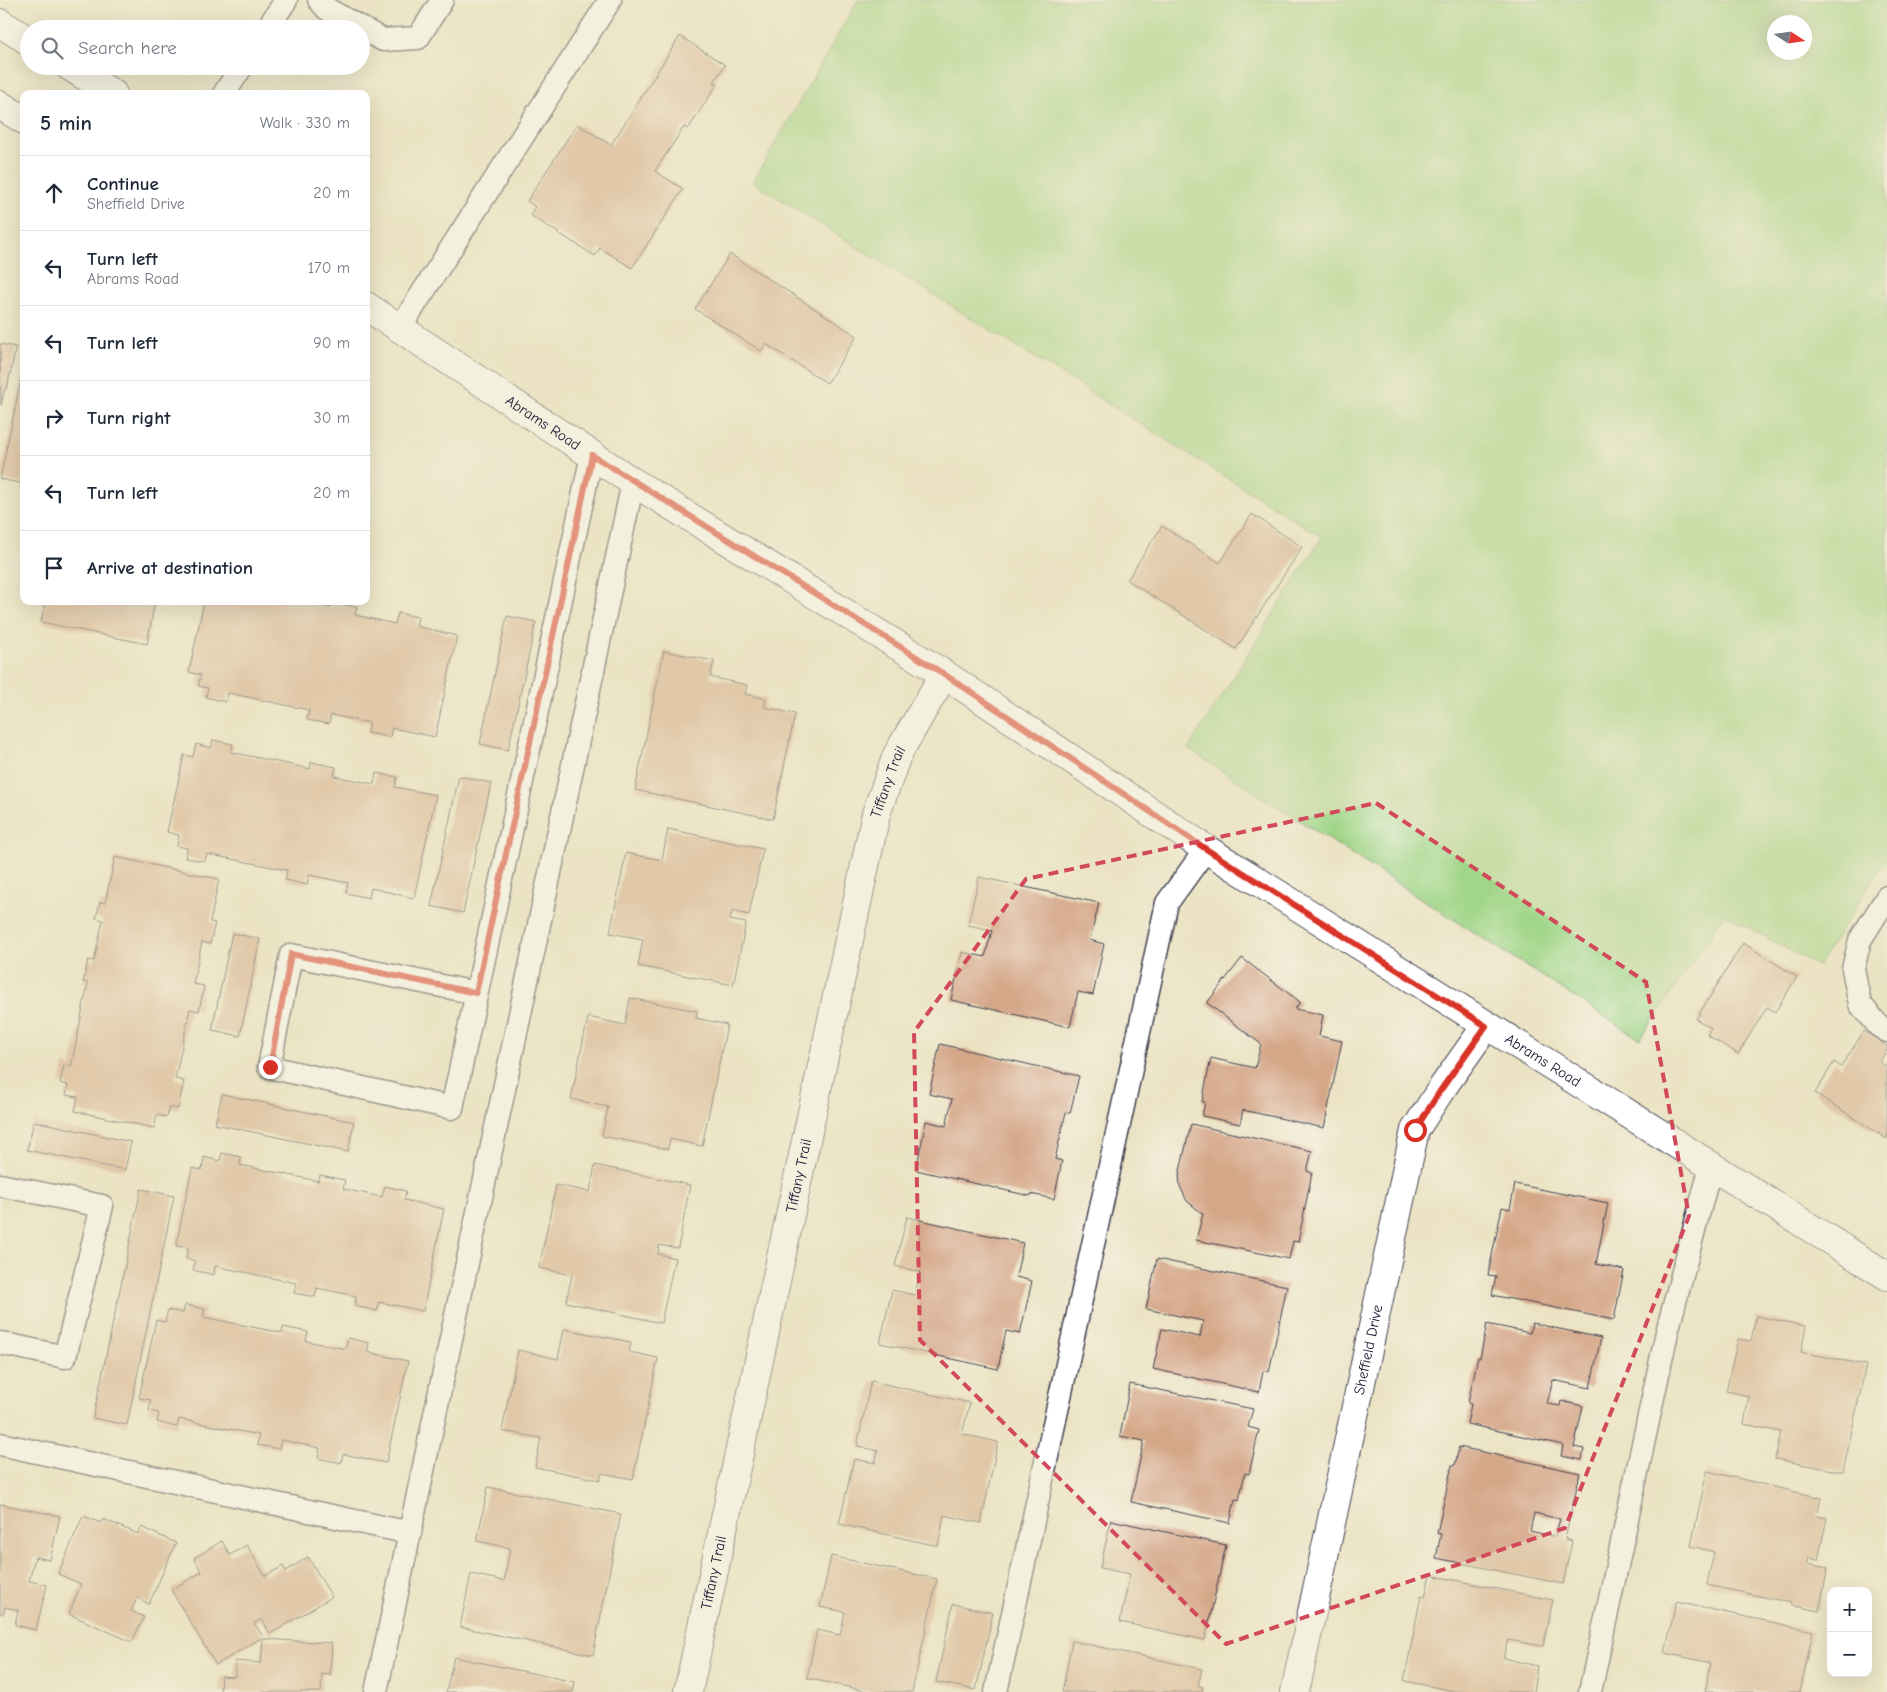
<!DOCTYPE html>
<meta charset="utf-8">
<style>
:root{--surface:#fff;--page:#f6f6f7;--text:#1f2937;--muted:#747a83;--line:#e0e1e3}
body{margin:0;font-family:"Comic Neue",sans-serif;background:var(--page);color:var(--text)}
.controls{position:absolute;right:15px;bottom:15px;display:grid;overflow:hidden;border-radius:10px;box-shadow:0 5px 20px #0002}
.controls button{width:45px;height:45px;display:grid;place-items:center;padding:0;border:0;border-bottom:1px solid var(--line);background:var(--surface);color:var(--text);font:25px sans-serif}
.compass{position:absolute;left:1767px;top:15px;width:45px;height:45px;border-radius:50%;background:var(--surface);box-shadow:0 5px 20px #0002;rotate:102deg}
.stop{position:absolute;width:15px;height:15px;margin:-11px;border:4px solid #d93025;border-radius:50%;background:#fff}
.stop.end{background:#d93025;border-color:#fff;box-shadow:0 1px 5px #0008}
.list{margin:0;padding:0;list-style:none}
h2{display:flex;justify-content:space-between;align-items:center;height:65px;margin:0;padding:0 20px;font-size:21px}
h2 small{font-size:16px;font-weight:400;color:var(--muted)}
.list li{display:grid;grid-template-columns:32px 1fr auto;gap:15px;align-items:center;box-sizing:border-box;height:75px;padding:0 20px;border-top:1px solid var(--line)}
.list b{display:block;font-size:19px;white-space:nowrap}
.list p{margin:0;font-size:16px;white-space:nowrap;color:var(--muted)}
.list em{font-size:16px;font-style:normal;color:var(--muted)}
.icon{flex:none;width:28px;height:28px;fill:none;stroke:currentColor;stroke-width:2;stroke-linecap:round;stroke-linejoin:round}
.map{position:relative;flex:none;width:1887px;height:1692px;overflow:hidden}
.search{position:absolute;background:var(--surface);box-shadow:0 5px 20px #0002;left:20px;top:20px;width:350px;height:55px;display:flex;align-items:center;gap:12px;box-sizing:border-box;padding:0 18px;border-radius:28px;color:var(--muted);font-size:19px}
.panel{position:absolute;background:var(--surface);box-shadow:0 5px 20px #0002;left:20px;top:90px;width:350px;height:515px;border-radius:10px}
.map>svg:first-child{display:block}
.green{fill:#a0d688;stroke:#617c62;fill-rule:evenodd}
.building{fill:#d5a789;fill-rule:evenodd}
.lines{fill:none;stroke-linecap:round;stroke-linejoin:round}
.lane-casing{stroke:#403f4f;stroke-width:25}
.street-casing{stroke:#403f4f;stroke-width:30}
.secondary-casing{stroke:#403f4f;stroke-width:30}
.lane{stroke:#fff;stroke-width:22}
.street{stroke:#fff;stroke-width:28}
.secondary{stroke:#fff;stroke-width:28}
.route{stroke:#d93025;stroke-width:6}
.marked{fill:none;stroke:#d1495b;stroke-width:4;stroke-dasharray:10 6;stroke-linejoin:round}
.labels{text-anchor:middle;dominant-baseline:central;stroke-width:5;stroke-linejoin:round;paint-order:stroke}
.street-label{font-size:15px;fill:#22223b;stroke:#f7f3e8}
</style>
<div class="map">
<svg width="1887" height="1692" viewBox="0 0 1887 1692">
<rect width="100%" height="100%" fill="#f7f3e8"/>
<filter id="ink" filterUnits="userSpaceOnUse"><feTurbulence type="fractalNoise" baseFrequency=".02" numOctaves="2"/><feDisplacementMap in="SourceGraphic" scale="10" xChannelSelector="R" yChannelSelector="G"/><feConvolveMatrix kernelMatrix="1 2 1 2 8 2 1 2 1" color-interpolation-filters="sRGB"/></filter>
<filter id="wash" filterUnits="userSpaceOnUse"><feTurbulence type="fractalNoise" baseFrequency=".0096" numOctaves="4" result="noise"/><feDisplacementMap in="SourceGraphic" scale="20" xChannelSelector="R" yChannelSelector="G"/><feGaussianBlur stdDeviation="1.12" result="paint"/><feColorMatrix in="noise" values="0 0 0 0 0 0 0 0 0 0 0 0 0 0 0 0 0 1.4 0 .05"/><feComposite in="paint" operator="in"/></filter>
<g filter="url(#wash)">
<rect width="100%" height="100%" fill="#ebe3c3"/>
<path class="green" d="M858,0H1887V858L1818,966L1725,914L1640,1039L1188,749L1322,537L753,182ZM1774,22H1804V52H1774Z"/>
<g id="blocks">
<path class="building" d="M680,36L725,65L714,82L718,83L688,129L684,127L655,171L683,189L632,268L600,248L595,256L530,215L535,207L527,201L577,124L611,145Z
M730,254L857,336L827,383L766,344L761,351L695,309Z
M0,344L16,347L7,388H5L1,405Z
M23,370H24V484L0,479Z
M1252,514L1302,547L1236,649L1127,580L1162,526L1220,563Z
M45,601H155L147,644L41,622Z
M204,601H298L331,608L332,602L357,607L355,615L395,624L398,613L418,617L416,626L457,636L435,737L392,728L390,737L367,733L370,723L331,715L329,724L307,720L309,710L228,693L226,702L206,697L208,688L198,686L201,675L189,672Z
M507,616L536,622L508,750L480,744Z
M664,651L714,661L710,677L747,685L745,694L766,699L764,707L795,714L773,819L635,790Z
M213,740L233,744L231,752L310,769L311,762L336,767L334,776L374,784L376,773L397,777L395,787L436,795L414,898L371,888L369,898L346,893L348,883L309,875L307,885L285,880L287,870L207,854L205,861L185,858L187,848L177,846L179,835L167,832L184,755L193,757L196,744L211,748Z
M459,776L491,783L463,913L431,906Z
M668,829L763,849L749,915L732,911L730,920L746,923L733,985L638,966L643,939L610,933L626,853L662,860Z
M115,857L219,879L210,922L215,923L210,944L202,942L193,984L204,986L199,1011L190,1009L175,1079L184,1081L178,1109L169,1107L167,1117L157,1115L154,1128L75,1111L78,1097L66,1095L68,1085L60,1083L64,1065L71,1067L88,983L83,982L88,960L94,961L103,920L96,918L100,902L105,903Z
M979,877L1099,903L1090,940L1104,944L1093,995L1078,992L1070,1027L951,1000L962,952L985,957L992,930L968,925Z
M232,933L260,939L240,1036L212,1030Z
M1743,943L1797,977L1775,1012L1767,1007L1738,1054L1707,1035L1711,1028L1696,1019Z
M1242,958L1300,1002L1295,1009L1323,1015L1319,1036L1342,1041L1324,1128L1243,1110L1240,1124L1202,1116L1205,1102H1202L1211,1058L1255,1068L1261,1044L1207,1003Z
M630,998L697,1011L696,1018L727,1025L702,1146L670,1139L668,1149L602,1136L608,1107L571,1099L588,1017L625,1025Z
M1864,1031L1887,1046V1050L1879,1062L1887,1067V1139L1815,1093L1834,1062L1841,1067Z
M940,1044L1079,1076L1070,1113L1066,1112L1055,1159L1062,1161L1054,1199L1031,1194L1030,1196L916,1170L926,1121L946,1126L952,1099L929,1094Z
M222,1094L354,1122L348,1152L215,1124Z
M34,1121L131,1142L125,1170L27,1150Z
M1191,1124L1312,1151L1307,1171L1312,1173L1298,1242L1293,1241L1289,1259L1196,1240L1203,1214L1187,1201L1180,1186L1179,1175Z
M222,1153L241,1157L240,1165L318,1181L320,1175L345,1180L343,1189L382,1197L385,1186L406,1191L404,1200L444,1209L423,1311L379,1302L377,1311L355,1306L356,1296L317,1288L315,1297L294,1293L296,1283L215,1266L214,1275L193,1270L195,1261L186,1259L188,1248L176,1246L192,1168L202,1170L204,1157L220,1161Z
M595,1165L690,1185L678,1248L659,1245L658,1254L675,1258L661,1323L566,1302L572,1275L539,1268L556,1185L590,1192Z
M1515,1184L1608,1203L1596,1264L1624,1270L1614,1320L1492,1295L1496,1276L1488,1275L1502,1207L1510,1209Z
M141,1189L174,1196L127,1425L93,1418Z
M907,1217L1023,1243L1016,1277L1032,1281L1020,1334L1006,1331L998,1369L880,1343L892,1290L915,1295L920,1272L895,1266Z
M1157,1259L1287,1286L1269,1372L1263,1371L1259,1392L1153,1369L1162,1329L1200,1337L1203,1321L1146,1309Z
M185,1305L205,1309L203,1317L282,1333L283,1327L308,1332L306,1341L346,1349L348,1338L369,1343L367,1352L408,1361L386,1463L343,1454L341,1463L318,1458L320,1448L281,1440L279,1449L257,1445L259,1435L179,1419L177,1427L157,1422L159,1413L149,1411L151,1400L139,1398L156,1320L165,1322L168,1310L183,1313Z
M1756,1316L1806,1326L1801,1352L1866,1365L1843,1472L1775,1459L1781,1432L1744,1424L1749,1396L1726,1391L1738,1339L1751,1341Z
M1532,1323L1601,1338L1590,1388L1553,1380L1547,1404L1560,1406L1561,1401L1583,1406L1574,1447L1584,1449L1582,1460L1561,1456L1563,1445L1467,1424L1471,1404L1468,1403L1478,1357L1480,1358L1487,1324L1530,1333Z
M564,1329L631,1342L629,1352L658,1358L633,1479L602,1473L600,1480L535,1467L541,1438L502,1431L518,1350L558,1359Z
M871,1381L970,1403L962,1434L998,1442L981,1523L944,1515L938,1546L839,1524L854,1459L875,1463L878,1451L857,1446Z
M1130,1384L1253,1409L1248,1427L1259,1430L1249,1474L1245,1473L1239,1500L1235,1499L1230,1523L1131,1502L1144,1441L1120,1436Z
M1459,1447L1580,1473L1565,1539L1572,1541L1563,1584L1436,1558L1441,1534L1437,1533L1452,1465H1455ZM1534,1513L1560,1519L1555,1537L1530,1531Z
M1707,1471L1821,1498L1817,1516L1827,1518L1818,1560L1809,1558L1807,1564L1828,1568L1819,1611L1791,1605L1792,1603L1707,1585L1714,1552L1691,1546Z
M488,1487L621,1514L593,1655L460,1627L471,1574L504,1581L510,1548L477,1541Z
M0,1504L60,1516L50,1560L35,1557L29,1581L47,1585L36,1630L15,1625L18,1610L5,1607L3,1614L0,1613Z
M83,1516L101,1523L103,1519L138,1534L141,1527L176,1543L149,1604L137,1598L131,1611L144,1617L132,1642L69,1614L81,1584L58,1574Z
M1111,1520L1226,1545L1205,1640L1120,1622L1130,1574L1100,1568Z
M222,1541L230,1555L247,1545L265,1576L283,1566L286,1571L308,1557L332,1597L270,1634L262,1619L254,1623L263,1637L216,1665L171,1590L202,1572L194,1558Z
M831,1556L937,1579L912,1692H870L807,1678L817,1630L840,1635L845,1612L820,1607Z
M1430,1575L1553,1600L1543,1646L1508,1640L1503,1658L1537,1666L1533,1692H1459L1404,1681L1421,1596L1425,1597Z
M1676,1602L1813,1631L1800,1692H1705L1711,1663L1665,1653Z
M953,1604L993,1613L976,1690L936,1682Z
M263,1639L332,1643L330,1675L322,1674L321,1692H220L221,1676L235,1677V1661L261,1663Z
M1072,1641L1202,1669L1198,1686L1203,1687L1202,1692H1062Z
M454,1657L575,1682L573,1692H446Z"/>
</g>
</g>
<g filter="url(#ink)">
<use href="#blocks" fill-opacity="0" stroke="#403f4f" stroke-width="1"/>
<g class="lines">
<defs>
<path id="lane" d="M319,0L327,9L383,40L418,38L442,0
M267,29L286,0
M224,94L242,66
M400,328L610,0
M1887,897L1860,940L1853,969L1860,1004L1879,1026L1887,1031
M476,993L291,955L269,1067L452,1108L592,455
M0,1185L102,1206L65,1357L0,1343
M0,1444L410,1533
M376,1692L633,482
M996,1692L1167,903L1206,849
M1590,1692L1667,1332L1711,1166"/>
<g id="street">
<path id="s1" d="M688,1692L876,814L897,755L944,674"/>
<path id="s2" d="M1295,1692L1415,1130L1440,1091L1486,1026"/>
</g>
<g id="secondary">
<path d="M0,23L29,41"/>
<path d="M69,66L113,94"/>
<path d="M0,105L24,120"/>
<path id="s3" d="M366,306L633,482L944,674L1206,849L1887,1276"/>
</g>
</defs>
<use href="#lane" class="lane-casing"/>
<use href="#street" class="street-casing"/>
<use href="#secondary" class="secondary-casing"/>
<use href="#lane" class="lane"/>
<use href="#street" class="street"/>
<use href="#secondary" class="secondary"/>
</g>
</g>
<g class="lines" filter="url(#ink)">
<path class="route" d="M270,1067L291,954L476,993L592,455L944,674L1206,849L1486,1026L1440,1091L1415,1130"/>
</g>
<path d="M0 0H1887V1692H0ZM1376,803L1646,982L1689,1216L1565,1528L1226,1644L920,1340L914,1032L1026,879Z" fill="#ebe3c3" fill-opacity=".55" fill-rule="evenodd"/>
<path class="marked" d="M1376,803L1646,982L1689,1216L1565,1528L1226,1644L920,1340L914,1032L1026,879Z"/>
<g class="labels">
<g class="street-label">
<text stroke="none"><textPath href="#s3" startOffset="212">Abrams Road</textPath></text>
<text stroke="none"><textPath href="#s1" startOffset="932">Tiffany Trail</textPath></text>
<text stroke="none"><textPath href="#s3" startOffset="1398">Abrams Road</textPath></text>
<text stroke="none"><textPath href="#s1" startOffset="528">Tiffany Trail</textPath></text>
<text stroke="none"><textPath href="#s2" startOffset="350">Sheffield Drive</textPath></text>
<text stroke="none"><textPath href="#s1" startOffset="122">Tiffany Trail</textPath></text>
</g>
</g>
</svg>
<div class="controls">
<button>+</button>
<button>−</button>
</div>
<svg class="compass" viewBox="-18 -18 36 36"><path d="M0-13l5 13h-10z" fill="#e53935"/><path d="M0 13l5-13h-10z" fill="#747a83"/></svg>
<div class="stop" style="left:1415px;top:1130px"></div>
<div class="stop end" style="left:270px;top:1067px"></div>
<div class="search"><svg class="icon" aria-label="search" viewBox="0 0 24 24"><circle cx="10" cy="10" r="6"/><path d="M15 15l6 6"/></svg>Search here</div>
<section class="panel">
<h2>5 min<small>Walk · 330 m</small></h2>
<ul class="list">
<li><svg class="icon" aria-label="ahead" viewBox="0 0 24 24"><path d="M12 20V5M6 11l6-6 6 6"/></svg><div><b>Continue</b><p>Sheffield Drive</p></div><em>20 m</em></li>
<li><svg class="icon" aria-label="left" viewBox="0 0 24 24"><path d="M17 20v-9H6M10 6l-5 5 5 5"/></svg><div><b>Turn left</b><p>Abrams Road</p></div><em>170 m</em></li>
<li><svg class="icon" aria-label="left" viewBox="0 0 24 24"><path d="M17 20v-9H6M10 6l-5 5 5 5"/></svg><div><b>Turn left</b></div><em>90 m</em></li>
<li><svg class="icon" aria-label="right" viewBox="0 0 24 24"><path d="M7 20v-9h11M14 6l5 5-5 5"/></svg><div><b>Turn right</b></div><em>30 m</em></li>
<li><svg class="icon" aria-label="left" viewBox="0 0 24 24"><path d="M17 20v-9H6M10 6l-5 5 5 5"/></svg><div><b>Turn left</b></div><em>20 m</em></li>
<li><svg class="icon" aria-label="arrive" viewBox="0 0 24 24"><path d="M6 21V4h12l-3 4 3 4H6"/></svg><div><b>Arrive at destination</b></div></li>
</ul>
</section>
</div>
